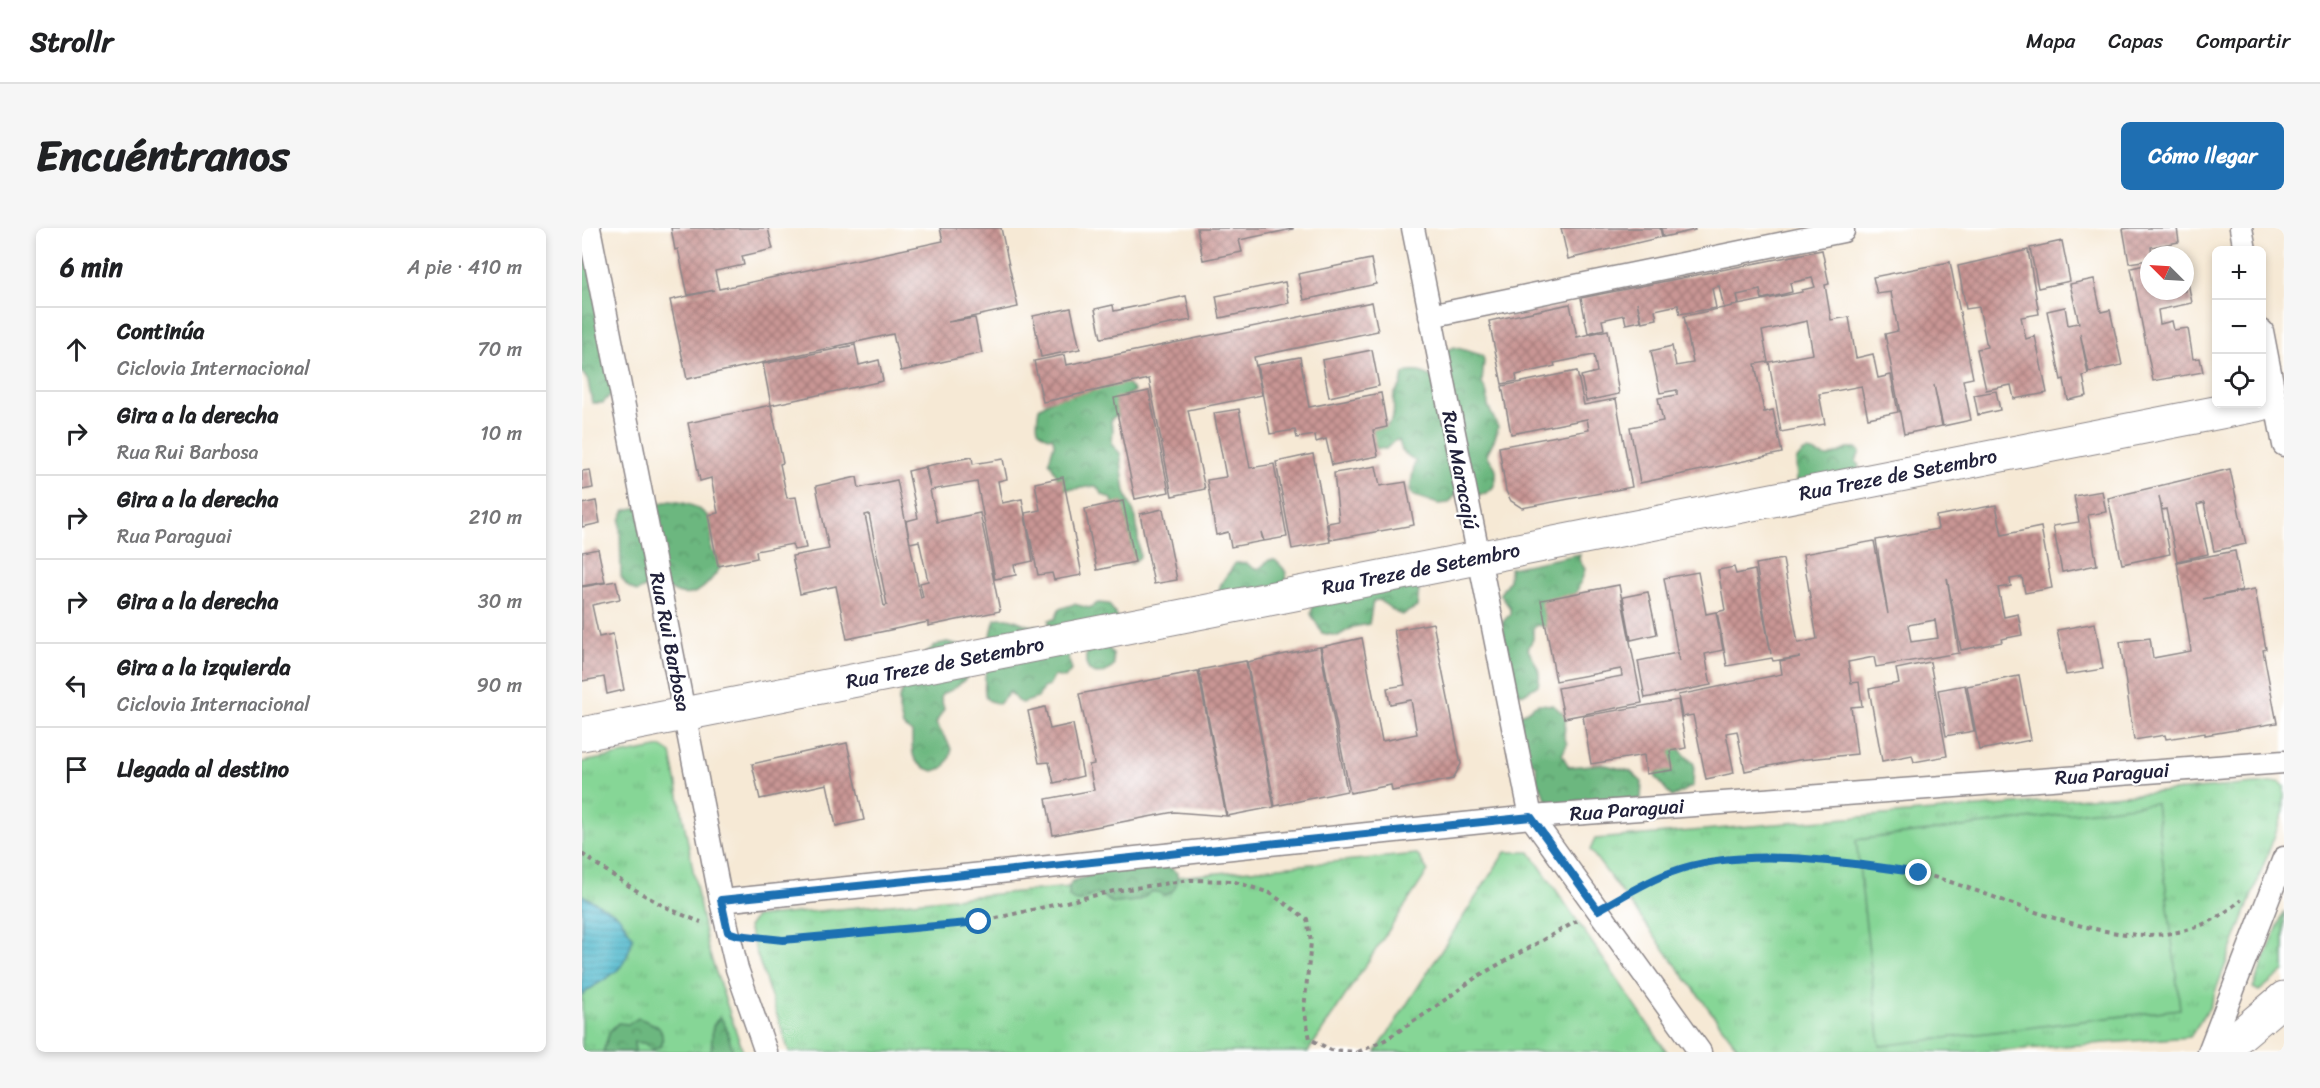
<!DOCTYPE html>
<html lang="es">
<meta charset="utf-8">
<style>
:root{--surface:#fff;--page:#f6f6f6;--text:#202124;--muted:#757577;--line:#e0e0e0;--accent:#1f6fb2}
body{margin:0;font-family:Sriracha,sans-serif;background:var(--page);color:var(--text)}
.controls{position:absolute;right:18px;top:18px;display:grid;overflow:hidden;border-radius:9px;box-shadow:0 3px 9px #0003}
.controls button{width:54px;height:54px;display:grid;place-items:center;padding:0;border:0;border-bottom:2px solid var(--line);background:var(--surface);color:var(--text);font:30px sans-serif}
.compass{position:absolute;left:1558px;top:18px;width:54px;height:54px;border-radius:50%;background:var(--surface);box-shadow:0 3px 9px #0003;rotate:294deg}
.stop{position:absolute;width:18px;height:18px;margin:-14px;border:4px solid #1f6fb2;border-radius:50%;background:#fff}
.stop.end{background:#1f6fb2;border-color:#fff;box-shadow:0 2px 6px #0008}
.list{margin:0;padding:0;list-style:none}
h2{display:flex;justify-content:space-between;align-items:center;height:78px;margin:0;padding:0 24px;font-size:26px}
h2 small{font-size:20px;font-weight:400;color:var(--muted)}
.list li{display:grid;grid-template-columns:39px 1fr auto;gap:18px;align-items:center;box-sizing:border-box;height:84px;padding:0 24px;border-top:2px solid var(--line)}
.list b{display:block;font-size:22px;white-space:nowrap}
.list p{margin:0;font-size:20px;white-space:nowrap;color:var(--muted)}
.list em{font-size:20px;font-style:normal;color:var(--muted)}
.icon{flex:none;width:33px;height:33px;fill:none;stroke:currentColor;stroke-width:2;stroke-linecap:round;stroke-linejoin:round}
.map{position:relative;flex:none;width:1702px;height:824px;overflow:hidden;border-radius:9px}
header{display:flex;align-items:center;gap:36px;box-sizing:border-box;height:84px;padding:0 30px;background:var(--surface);border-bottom:2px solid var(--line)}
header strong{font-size:28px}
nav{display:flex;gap:33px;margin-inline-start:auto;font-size:21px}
.intro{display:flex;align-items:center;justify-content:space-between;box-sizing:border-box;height:144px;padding:0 36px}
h1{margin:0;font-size:42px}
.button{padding:15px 27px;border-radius:9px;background:var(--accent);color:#fff;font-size:21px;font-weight:700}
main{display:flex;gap:36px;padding:0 36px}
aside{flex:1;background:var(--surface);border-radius:9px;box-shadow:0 3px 9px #0003}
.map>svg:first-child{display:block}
.grass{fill:url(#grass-tufts);stroke:#547c68;stroke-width:1.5}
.forest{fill:url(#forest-crowns);stroke:#476c5d;stroke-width:1.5}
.garden{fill:#86d696;stroke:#547c68;stroke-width:1.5}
.water{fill:url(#water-rules);stroke:#396e84;stroke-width:1.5}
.building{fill:url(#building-cross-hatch);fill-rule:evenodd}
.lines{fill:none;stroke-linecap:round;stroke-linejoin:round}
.street-casing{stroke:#8c8688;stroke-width:25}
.secondary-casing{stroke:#8c8688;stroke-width:35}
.path{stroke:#8c8688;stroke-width:4;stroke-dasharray:4.5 4.5;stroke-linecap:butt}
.street{stroke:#fff;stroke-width:22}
.secondary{stroke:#fff;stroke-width:33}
.route{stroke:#1f6fb2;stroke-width:8}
.labels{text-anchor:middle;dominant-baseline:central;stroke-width:4.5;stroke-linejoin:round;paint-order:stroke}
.street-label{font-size:20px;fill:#22223b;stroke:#fff}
</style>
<header>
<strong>Strollr</strong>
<nav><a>Mapa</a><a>Capas</a><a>Compartir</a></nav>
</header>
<div class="intro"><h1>Encuéntranos</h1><a class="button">Cómo llegar</a></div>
<main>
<aside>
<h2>6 min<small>A pie · 410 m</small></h2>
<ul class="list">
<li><svg class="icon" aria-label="ahead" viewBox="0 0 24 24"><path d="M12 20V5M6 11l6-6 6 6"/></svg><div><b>Continúa</b><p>Ciclovia Internacional</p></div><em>70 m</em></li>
<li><svg class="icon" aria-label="right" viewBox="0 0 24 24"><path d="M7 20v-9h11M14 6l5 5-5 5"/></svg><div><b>Gira a la derecha</b><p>Rua Rui Barbosa</p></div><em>10 m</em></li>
<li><svg class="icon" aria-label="right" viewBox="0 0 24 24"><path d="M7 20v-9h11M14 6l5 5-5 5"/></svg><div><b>Gira a la derecha</b><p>Rua Paraguai</p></div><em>210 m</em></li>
<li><svg class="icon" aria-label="right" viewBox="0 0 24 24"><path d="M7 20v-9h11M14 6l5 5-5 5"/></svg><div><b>Gira a la derecha</b></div><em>30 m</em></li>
<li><svg class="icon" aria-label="left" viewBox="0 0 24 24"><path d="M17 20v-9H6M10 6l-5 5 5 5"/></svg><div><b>Gira a la izquierda</b><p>Ciclovia Internacional</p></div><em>90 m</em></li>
<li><svg class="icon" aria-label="arrive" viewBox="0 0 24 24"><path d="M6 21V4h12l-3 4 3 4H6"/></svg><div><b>Llegada al destino</b></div></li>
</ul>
</aside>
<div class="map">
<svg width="1702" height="824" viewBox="0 0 1702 824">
<defs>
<pattern id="grass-tufts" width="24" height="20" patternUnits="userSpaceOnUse" patternTransform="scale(1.5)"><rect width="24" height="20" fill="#86d696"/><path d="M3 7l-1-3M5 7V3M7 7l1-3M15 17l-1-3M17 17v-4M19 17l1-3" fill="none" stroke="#73b782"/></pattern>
<pattern id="forest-crowns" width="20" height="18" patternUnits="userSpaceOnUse" patternTransform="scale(1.5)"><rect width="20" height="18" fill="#6cb77f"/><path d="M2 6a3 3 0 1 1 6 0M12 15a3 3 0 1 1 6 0" fill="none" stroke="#589469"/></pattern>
<pattern id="water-rules" width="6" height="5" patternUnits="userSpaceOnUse" patternTransform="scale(1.5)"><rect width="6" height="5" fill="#50b9cd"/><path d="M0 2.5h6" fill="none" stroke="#4296a8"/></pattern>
<pattern id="building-cross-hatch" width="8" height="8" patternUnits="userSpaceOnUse" patternTransform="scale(1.5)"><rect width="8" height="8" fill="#c99694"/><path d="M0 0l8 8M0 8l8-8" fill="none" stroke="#a37a7a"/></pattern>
</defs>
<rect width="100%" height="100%" fill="#fff"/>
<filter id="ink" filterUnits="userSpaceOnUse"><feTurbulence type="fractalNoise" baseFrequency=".0167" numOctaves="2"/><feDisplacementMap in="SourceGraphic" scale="12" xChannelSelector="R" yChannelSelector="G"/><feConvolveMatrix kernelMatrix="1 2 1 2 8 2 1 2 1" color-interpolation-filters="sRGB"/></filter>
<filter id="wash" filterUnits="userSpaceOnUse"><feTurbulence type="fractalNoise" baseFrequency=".008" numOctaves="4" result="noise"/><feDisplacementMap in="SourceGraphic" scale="24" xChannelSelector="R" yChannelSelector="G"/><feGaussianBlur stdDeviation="1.35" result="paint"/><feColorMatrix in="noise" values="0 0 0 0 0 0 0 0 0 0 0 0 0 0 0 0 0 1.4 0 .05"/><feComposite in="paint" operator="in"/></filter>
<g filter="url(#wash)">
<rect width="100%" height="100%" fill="#f6e9d5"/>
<path class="grass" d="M80,519L89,525L126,721L161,824H0V534Z
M1698,554L1702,558V583L1627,780L1608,809L1398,824H1159L1008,622L1013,611Z
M923,624H948L1085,824H794Z
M835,626L846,643L726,824H207L166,699L173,689Z
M1702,683V743L1677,763L1671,760Z"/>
<path class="forest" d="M0,0L36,158L21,175H10L6,153L0,144Z
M872,119L900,127L902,132L900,155L905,166L906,178L916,199L913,210L905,226C907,232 913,236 914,242C917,269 895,269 874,266L867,275L856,276L830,267L828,262L833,233L820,223L817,212L812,213L804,221L793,220L786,198L801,196L806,197C815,186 810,178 812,166L819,157L821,146C832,141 842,144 851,150L862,123Z
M545,155L552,163L539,170L540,185L530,190L529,195L531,200L530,217L538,225L543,264L554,290L558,329L550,336L545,335L530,271L521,267L514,258C503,259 494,262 482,261L475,253V248L467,233L472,216L471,210C452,206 454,198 457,180L474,169Z
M1268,220H1274L1278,224L1274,233L1277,238L1274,248L1215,255L1214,233C1226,214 1231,228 1247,229Z
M88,273C107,274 127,282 133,301L129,310V322L137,329L138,340C128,354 115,372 95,365C88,362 82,357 74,354L55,364L45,358L39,349L38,292L43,282Z
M998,326L997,332L1003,341C996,369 984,380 965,399L955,397L951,401V411L946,421C951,433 961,442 956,457L942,466L932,464L920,395L928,386V380L918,366L927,352L928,340Z
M687,332H693C700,338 708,345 703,355L637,368C635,354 648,346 653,335H664L673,341L678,340Z
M835,356L837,361L835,379L820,387L815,385L797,372L791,373L787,396L771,399L756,408L740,405L729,386L731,376Z
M516,375L527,376L537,392L524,416L531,426L532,438C515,454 499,444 505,422L488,425L486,430L490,441L483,450L472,448L467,458L461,460L456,470L440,475L435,473L428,464L417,476C413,474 407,474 404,470C399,460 409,403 413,391C433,385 441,401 455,397L460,407L467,403V392L473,391L477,381L492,376L507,380Z
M365,414L382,418L392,438C385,452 375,461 360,466L359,471L362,481L354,495C360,512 380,518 361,540L351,543C328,535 330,527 330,505L321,498L317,482V470C328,449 339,417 365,414Z
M956,476L971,477L984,488L982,508L985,516L980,527L987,539L1020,536L1048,543L1060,554L1059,571L968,578L955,552L954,537L944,531L937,486C946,485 948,479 956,476Z
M1096,520L1112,536L1111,558L1090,569L1073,548C1077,534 1079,521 1096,520Z
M534,621L582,634L595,645C596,656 594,665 582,667C564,659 571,667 557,672C552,674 540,674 534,675C525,676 521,664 513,666C502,669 500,679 487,669V658L490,653L510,647L523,623Z
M138,788L144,799L151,824H129L131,798Z
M56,790C72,796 83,797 80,817L71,822L62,815L52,814L53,824H21L28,803L36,795L47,796Z"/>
<path class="garden" d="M1574,575L1598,781L1298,818L1274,612Z"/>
<path class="water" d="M0,667L36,687L51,709C41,750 30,743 0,767Z"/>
<g id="blocks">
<path class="building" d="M89,0H186L191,21L160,28L162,37L133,43L137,61L361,13L358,0H419L436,79L366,94L393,90L400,125L319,143L311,106L105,151L88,72L133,62L106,67L96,21L93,22Z
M615,0H711V1L657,12L660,24L621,32Z
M979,0H1078L1080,9L986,31Z
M1079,0H1112L1113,2L1081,9Z
M1548,0H1595L1597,14L1569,19L1570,27H1567V32L1547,35L1541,1Z
M1480,13L1488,53L1456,60L1448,20Z
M1240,22L1247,56L1243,57L1249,92L1267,89L1274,130L1291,126L1296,150L1309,147L1316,184L1286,190L1279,158L1237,166L1243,196L1199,204L1187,134L1231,126L1225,93L1180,103L1186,134L1173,136L1182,184L1191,182L1200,225L1058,255L1048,199L1081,193L1076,170L1095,167V162L1078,165L1069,123L1090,118L1094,138L1111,135L1102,88L1220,64V62L1233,59L1230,50L1208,55L1210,64L1194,68L1180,71L1178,62L1155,67L1157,76L1142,80L1137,58L1130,60L1134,80L1098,86L1096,77L1073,82L1075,91L1060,94L1055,74L1059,93L1044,96L1042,87L1020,92L1022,101L1006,105L999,70Z
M1446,22L1457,86L1439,89L1444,111L1453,108L1465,165L1432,171L1429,157L1404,162L1395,121L1405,119L1397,79L1384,81L1376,38Z
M789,31L794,56L722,72L716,46Z
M1368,34L1391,150L1381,152L1389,192L1361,198L1352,157L1360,198L1322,206L1303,106L1316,103L1309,64L1295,66L1291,49Z
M1567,36V63H1603L1604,44L1610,75L1576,82L1578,96L1590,93L1592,102L1606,100L1611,131L1618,130L1621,144L1571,153L1549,40Z
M1512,51L1519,84L1528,82L1540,137L1507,144L1498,105L1506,146L1501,148L1505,168L1486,172L1482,151L1479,152L1465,83L1483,79L1486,97L1497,95L1488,56Z
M703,54L707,75L638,90L634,68Z
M604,68L609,92L519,110L513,81L531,77L532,83Z
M790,74L796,103L672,129L680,167L606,182L623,261L590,268L567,151L461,174L452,133L482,127L484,137Z
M988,76L995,109L1026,102L1037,166L1004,173L999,148L1015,144L1012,127L972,135L973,138L934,147L935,153L920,156L907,93Z
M489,80L498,121L459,129L451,88Z
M273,117L277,137L297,132L301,153L189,177L201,235L198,236L205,270L214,269L224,320L212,322L210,316L174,323L175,330L136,338L126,287L136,285L129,250L118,253L106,195L189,177L181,136Z
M790,122L797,158L747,169L740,132Z
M718,129L727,179L799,165L805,199L791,202L796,228L750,237L744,211L734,214L733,207L715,210L713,202L688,206L675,137Z
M995,143L1002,177L1034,171L1050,259L940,280L929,273L924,263L917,219L1007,202L1005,191L929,206L920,158Z
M567,163L587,264L553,271L532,170Z
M1414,163L1418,182L1396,187L1392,167Z
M657,181L668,240L692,236L705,309L682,313L679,304L681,313L649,319L646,304L634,307L625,252L644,249L632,185Z
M731,226L748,314L710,321L694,234Z
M390,229L391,236L421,231L425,251L416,253L420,275L440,271L451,333L432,337L434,347L413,351L395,254L348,262L355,294L398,285L418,383L346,398V394L265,411L254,358L218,366L210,328L247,321L234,258L275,249L277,260L315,252L339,370L341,369L338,355L346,353L337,313L328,315L324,293L336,290L326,243L343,239L348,259L344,238ZM287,286L305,377L302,378L283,287Z
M794,238L798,258L824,254L832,297L748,312L746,295L757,293L752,245Z
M1648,241L1664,316L1632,323L1622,275L1615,277L1626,326L1595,333L1584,281L1580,282L1577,268L1588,326L1540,336L1526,270Z
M8,242L11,260L0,262V243Z
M481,249L500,347L472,352L470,345L456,347L443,285L458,282L453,255Z
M1520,263L1524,284L1506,287L1515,337L1480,344L1471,298L1497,294L1492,268Z
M14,273L18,295L0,299V276Z
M541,273L553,334L515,342L503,281Z
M1414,277L1420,307L1459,299L1470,360L1443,365L1440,349L1428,351L1429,358L1416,360L1422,389L1436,386L1440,407L1419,411L1420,414L1379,422L1365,350L1377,425L1294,439L1292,429L1266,434L1269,455L1277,454L1280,478L1269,479L1275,526L1216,532L1163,543L1155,503L1144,505L1152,545L1124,551L1111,487L1100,489L1096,467L1200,446L1198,433L1218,429L1191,433L1190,430L1145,438L1135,384L1143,382L1136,342L1152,339L1154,346L1173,342L1189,426L1174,336L1201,331L1216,415L1235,411L1221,326L1292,313L1306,386L1294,312L1356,301L1354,288ZM1353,392L1356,410L1329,414L1326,397Z
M581,281L595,352L572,356L558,286Z
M16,321L23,354L0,358V324Z
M1653,323L1660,362L1621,371L1673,361L1684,421L1681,422L1695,495L1623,507V505L1584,511L1583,507L1552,512L1538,414L1568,410L1571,430L1609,423L1595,334Z
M1116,344L1124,386L1134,384L1141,422L1123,426L1129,457L1063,470L1056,433L1095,425L1097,433L1082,350Z
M34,353L38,371L10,377L17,409L31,406L42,462L25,466L22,449L0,453V359Z
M1037,357L1060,475L982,490L976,460L1040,448L1039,441L974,453L959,372Z
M1066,364L1075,406L1049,412L1041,369Z
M851,395L879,536L871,551L810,563L809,557L768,565L739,419L780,410L800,513L835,506L829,472L808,476L805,460L823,457L812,402Z
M1513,395L1521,441L1484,447L1475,402Z
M738,419L765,563L693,578L665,434Z
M664,433L692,579L645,588L617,442Z
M1348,434L1365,528L1332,534L1330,527L1300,533L1287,461L1317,455L1314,441Z
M616,443L644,588L592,584L471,607L464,571L512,562L507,537L512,536L497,466Z
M1437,448L1449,512L1397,522L1385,458Z
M1383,457L1392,503L1364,508L1356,462Z
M1096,472L1104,520L1088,523L1091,542L1064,546L1062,527L1009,536L1001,488Z
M463,479L468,501L491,496L501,548L472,555L467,534L457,535L446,483Z
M265,515L282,592L254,598L245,556L178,571L170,536Z"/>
</g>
</g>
<g filter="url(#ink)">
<use href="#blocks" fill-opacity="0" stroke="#8c8688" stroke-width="1.5"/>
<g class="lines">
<defs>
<path id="street" d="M7,0L139,673L155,741L184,824
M831,0L949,589L1118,824
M1659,0L1663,22
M848,88L1261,3
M1680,103L1702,217
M139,673L949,589L1702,534
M1627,824L1702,630"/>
<path id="secondary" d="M0,506L1679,176
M1638,824L1702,770"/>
</defs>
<use href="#street" class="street-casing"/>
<use href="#secondary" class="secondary-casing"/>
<path class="path" d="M0,626C37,652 76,679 119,694
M1036,671C1065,656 1095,638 1128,633C1173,627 1219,631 1264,636C1288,638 1312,639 1336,645C1434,667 1567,755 1659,672
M172,709L201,712L397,694L532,663L608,652L650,653L688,665L725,691L729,714L722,781L728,811L749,822L775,824
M776,824L803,812L846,784L896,748L995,693"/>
<use href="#street" class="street"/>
<use href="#secondary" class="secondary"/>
</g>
</g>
<g class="lines" filter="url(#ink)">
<path class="route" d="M397,694L201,712L155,707L146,704L139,672L949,589L1016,682C1040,669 1064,653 1090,644C1161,617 1263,634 1337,645"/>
</g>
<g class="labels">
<g class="street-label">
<text transform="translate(878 242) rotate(79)">Rua Maracajú</text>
<text transform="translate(1316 247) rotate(-11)">Rua Treze de Setembro</text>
<text transform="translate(839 341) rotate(-11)">Rua Treze de Setembro</text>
<text transform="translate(88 414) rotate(79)">Rua Rui Barbosa</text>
<text transform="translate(363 435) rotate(-11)">Rua Treze de Setembro</text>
<text transform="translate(1530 546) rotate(-4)">Rua Paraguai</text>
<text transform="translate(1045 582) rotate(-4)">Rua Paraguai</text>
</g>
</g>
</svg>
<div class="controls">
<button>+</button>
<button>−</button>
<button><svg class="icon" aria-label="locate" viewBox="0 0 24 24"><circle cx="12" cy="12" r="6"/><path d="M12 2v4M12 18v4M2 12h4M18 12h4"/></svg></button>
</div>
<svg class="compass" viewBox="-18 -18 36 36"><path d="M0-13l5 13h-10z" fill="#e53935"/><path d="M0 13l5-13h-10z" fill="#757577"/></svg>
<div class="stop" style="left:397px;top:694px"></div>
<div class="stop end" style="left:1337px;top:645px"></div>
</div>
</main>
